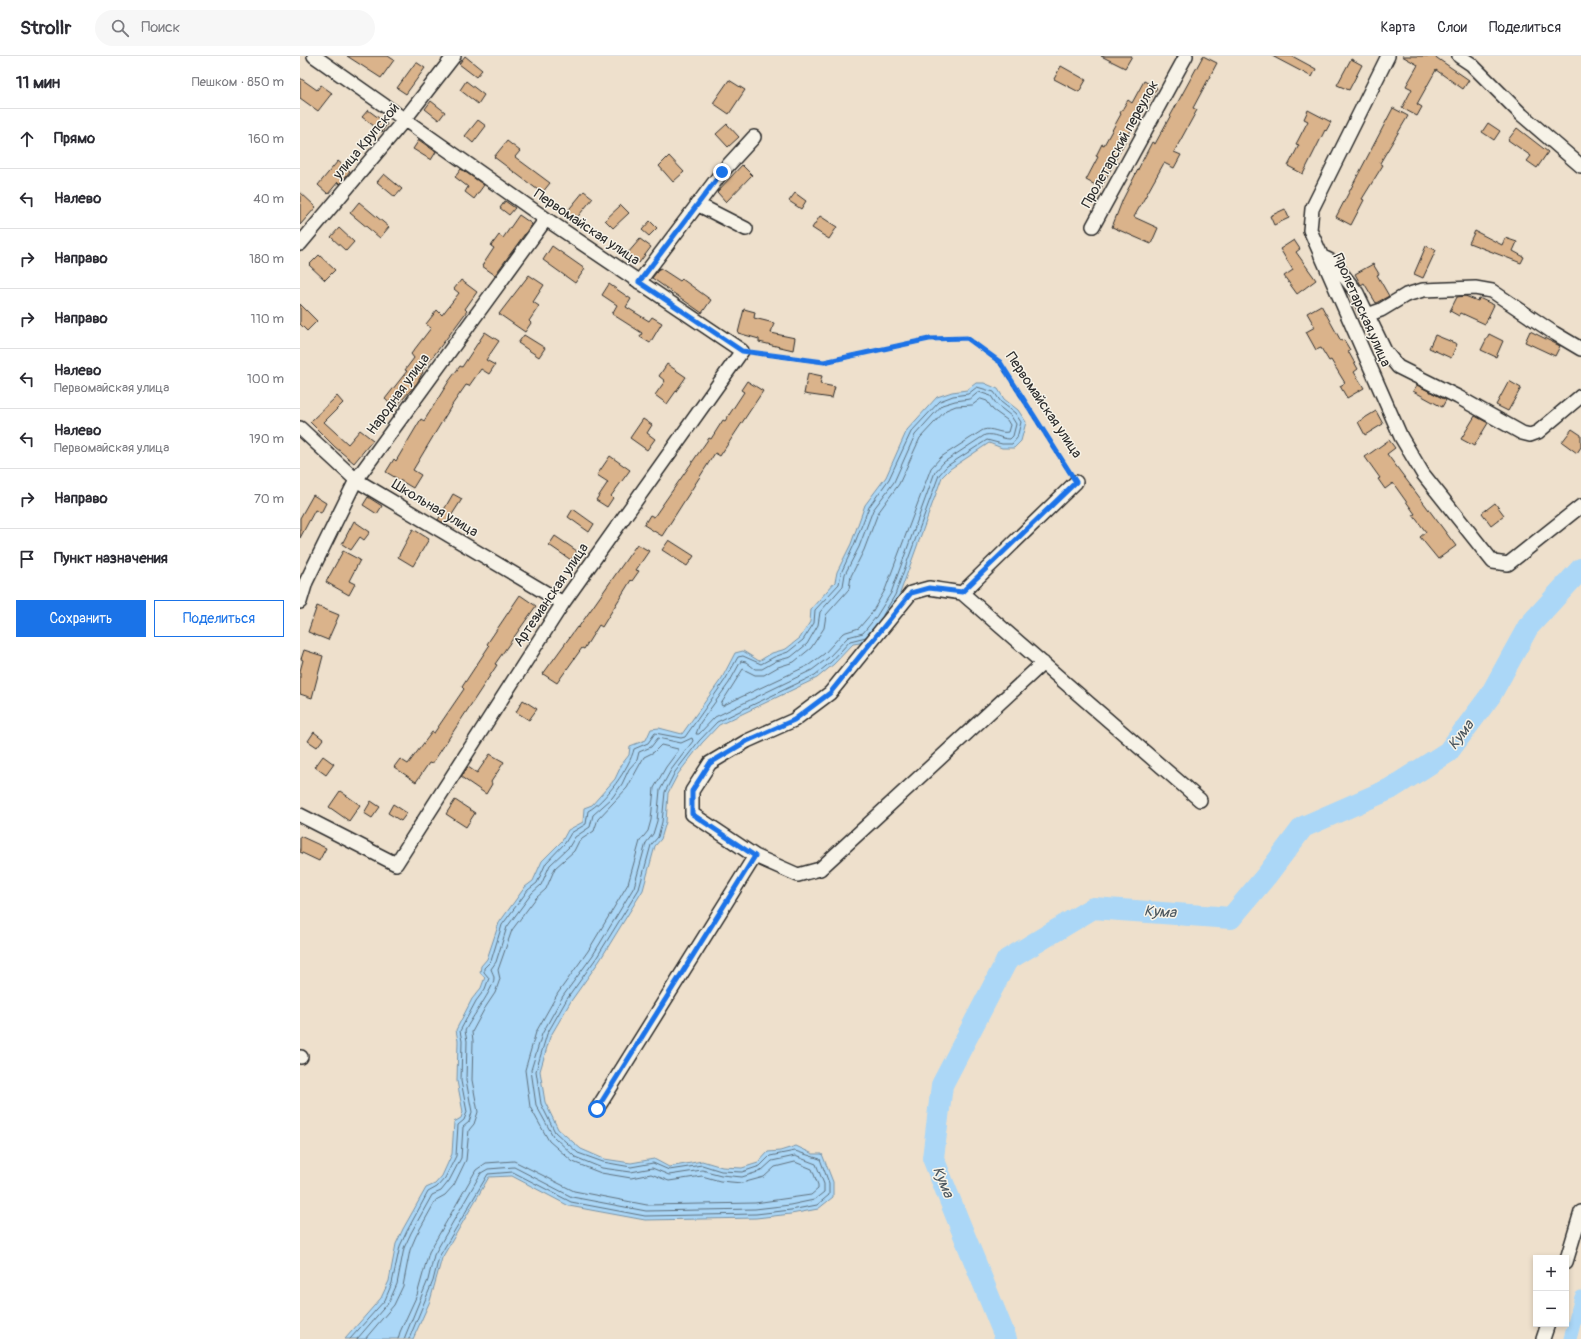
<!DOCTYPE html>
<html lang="ru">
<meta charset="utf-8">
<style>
:root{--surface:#fff;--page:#f7f7f7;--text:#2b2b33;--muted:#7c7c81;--line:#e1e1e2;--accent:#1a73e8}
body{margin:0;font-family:Pangolin,sans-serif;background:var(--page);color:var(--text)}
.controls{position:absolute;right:12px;bottom:12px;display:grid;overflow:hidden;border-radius:0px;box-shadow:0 2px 6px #0003}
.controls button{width:36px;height:36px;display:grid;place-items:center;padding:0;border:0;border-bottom:1px solid var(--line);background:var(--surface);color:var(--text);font:20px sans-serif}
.stop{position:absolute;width:12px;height:12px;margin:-9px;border:3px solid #1a73e8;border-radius:50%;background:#fff}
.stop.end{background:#1a73e8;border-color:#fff;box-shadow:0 1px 4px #0008}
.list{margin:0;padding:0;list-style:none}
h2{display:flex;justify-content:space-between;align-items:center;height:52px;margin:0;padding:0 16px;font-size:17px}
h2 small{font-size:13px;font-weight:400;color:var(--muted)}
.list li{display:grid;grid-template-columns:26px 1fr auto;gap:12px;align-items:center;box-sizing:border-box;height:60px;padding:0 16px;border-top:1px solid var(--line)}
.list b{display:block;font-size:15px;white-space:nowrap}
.list p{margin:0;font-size:13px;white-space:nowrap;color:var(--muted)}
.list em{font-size:13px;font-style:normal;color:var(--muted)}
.actions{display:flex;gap:8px;padding:12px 16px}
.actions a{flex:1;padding:9px 0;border:1px solid var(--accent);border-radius:0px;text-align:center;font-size:14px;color:var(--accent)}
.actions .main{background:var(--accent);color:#fff}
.icon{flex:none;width:22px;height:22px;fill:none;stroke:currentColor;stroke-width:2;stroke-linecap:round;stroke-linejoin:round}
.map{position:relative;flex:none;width:1281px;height:1283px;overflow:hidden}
header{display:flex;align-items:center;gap:24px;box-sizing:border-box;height:56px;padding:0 20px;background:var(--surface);border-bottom:1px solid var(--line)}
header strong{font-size:19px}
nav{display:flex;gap:22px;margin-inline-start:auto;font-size:14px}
.search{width:280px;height:36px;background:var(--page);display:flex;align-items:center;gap:10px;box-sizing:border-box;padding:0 14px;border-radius:22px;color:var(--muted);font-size:15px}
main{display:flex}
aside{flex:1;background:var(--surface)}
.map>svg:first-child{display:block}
.water{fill:#abd7f7;stroke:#7892a5}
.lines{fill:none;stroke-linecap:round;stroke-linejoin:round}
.shore{stroke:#5e707d;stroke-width:1}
.canal{stroke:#abd7f7;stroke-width:13}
.river{stroke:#abd7f7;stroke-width:22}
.building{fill:#dab38b;stroke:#2b2b2b}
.minor-casing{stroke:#2b2b2b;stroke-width:16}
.path{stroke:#2b2b2b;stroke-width:2;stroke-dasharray:4 3;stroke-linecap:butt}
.minor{stroke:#f7f3e8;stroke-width:13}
.route{stroke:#1a73e8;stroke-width:5}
.labels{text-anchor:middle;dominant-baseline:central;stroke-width:3;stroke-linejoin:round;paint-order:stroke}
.street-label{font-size:14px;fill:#2b2b2b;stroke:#f7f3e8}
.water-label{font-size:15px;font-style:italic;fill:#4b565e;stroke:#f7f3e8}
</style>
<header>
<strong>Strollr</strong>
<div class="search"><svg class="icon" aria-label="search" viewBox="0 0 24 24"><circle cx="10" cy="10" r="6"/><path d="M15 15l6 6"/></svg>Поиск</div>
<nav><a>Карта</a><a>Слои</a><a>Поделиться</a></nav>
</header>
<main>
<aside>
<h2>11 мин<small>Пешком · 850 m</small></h2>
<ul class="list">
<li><svg class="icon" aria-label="ahead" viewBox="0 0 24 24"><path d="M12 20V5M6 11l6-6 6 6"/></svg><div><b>Прямо</b></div><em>160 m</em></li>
<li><svg class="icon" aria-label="left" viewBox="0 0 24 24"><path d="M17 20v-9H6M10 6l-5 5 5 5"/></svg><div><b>Налево</b></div><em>40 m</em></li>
<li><svg class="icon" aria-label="right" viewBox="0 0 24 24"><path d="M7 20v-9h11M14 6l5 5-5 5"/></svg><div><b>Направо</b></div><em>180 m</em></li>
<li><svg class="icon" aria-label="right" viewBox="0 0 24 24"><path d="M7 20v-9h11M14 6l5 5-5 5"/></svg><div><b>Направо</b></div><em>110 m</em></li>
<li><svg class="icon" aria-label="left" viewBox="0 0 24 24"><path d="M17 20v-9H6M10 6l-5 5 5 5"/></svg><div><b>Налево</b><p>Первомайская улица</p></div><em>100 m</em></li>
<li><svg class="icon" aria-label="left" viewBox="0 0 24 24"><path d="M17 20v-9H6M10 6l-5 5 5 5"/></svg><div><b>Налево</b><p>Первомайская улица</p></div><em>190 m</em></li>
<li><svg class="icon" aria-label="right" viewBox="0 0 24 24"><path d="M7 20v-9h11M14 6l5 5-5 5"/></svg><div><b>Направо</b></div><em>70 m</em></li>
<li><svg class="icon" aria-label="arrive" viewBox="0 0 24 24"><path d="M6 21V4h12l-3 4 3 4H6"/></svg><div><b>Пункт назначения</b></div></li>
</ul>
<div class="actions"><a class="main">Сохранить</a><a>Поделиться</a></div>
</aside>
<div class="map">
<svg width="1281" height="1283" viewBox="0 0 1281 1283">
<rect width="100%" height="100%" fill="#eee0cc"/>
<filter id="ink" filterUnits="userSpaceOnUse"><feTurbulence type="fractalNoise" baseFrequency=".025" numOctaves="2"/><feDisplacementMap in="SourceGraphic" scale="8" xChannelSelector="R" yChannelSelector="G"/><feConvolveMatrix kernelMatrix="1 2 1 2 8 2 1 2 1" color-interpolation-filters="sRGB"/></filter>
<g filter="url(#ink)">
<path class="water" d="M676,327H684L698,333L704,343L718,354L726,366L721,385L714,392H702L689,387L650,413L642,421L599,540L584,567L567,586L553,588L534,608L517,622L419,669L402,687L378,718L368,737L366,766L361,783L355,790L343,834L300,904L271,945L250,981L240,1015L245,1046L258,1073L281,1093L304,1103L331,1107L354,1103L369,1111L402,1105L422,1111L442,1112L458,1107L468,1096L480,1095L496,1090L513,1098H522L533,1126V1141L518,1153L491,1158L456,1162L345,1164L269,1150L212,1120L189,1121L142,1202L130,1245L113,1283H45L81,1242L89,1225L96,1188L103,1173L126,1132L135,1128L142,1120L152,1098L154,1066L161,1062L163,1056L157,1025L158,985L156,974L172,943L181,932L185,921L180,917L181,910L187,903L199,867L225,831L233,825L242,805L262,785L268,774L283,766L284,752L292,749L315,723L322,708L329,699L330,690L346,684L351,673L359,672L382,678L422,622L435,597L443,595L459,605L472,597L486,593L500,582L510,566L511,553L535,526L537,516L551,488L565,449L586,421L607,374L637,341L652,336L667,334Z"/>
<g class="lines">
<path class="shore" d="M679,336L691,340L697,349L711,360L716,368L713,380L710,383C701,383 694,377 685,379L644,406L635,416L591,537L576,561L563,577L548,581L528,602L512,614L415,661L399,678H396L400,667L429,627L441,605L446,606L455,613H462L476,605L491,601L507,588L518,569L520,556L543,530L545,518L559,491L573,454L594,426L615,379L642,349L655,345L670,343Z
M681,343L687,345L693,354L707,364L710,369L708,376C700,378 692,371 683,374L641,401L631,412L585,534L571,558L559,572L543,577L524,598L509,609L422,650L421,648L443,613L455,619H464L478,611L494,606L511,592L524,572L526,559L549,533L551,520L564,494L578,457L599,428L620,382L646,354L656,350L672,349Z
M50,1283L85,1244L92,1227L100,1190L107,1175L128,1136L137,1131L145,1122L156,1100L158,1069L164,1064L167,1056L161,1025L162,985L160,975L176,945L185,933L189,922L184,916V912L191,905L202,869L228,834L237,827L246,807L265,787L271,777L286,768L288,755C305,746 330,711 334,693L348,687L355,677L381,682L385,681L425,624L438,601L443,600L461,608L474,601L488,596L503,584L514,567L515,554L539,528L541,517L554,489L569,451L589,423L611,376L640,345L653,340L668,338L677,331L694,336L701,346L715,357L721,366L717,382L712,388H702L687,384L647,410L639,419L595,539L583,559
M57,1283L89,1246L97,1228L104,1192L111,1177L132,1139L141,1135L149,1125L161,1102L163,1071L169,1066L172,1056L166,1024L167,985L165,975C171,962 194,933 194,922C194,919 192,916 191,913L196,906L207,871L232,837L241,829L250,809L269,791L275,781L290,771L293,759L312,742L322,728L329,713L337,704L339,696L351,691L358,682L381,687L392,682L393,685L371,714L360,734L357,765L353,778L346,787L334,831L293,899L263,940L242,978L231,1014L236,1049L253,1080L275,1101L302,1112L331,1116L352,1112L369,1119L402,1114L421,1119L442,1121L461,1115L472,1105L495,1100L516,1108L524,1128V1136L514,1144L490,1149L455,1153L346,1155L272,1141L214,1111L188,1113L181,1117L134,1199L128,1224L104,1283
M65,1283L94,1249L103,1230L110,1194L116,1180L136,1144L145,1139L154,1129L166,1104L169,1074L174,1068L178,1056L172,1024L173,985L172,976L185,952L195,937L200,923L198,914L212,874L236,842L246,833L255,812L274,795L279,785L294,775L298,763L327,732L344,701L354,696L361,689L378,693V695L366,711L354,732L351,764L348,775L340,785L328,828L288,895L258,937L236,976L225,1014L230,1051L249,1085L273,1106L301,1117L331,1122L351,1118L369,1125L402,1120L420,1125L442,1127L464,1121L475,1111L495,1106L512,1113L518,1129V1133L511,1139L455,1147L347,1149L274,1135L214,1105L186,1107L176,1114L129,1196L117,1239L100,1276L98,1283
M109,1283L133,1225L139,1201L188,1118L213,1116L271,1146L345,1160L456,1158L491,1154L517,1149L529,1139V1127L520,1103L495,1095L470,1100L460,1110L442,1116L421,1115L402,1109L369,1114L353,1107L331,1111L303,1106L278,1097L255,1076L241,1048L236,1015L247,978L267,943L297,901L339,833L351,789L358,781L362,766L365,736L375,716L399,685L417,666L515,619L531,606L550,585L566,581"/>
<path class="canal" d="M1270,1283L1281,1241"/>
<path class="river" d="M706,1283L633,1102L642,1029L707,904L793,852L931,862L967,819L1003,771L1090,733L1148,696L1190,640L1228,571L1281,513"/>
</g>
<path class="building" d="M47,0H88L94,4L81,22Z
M165,0L182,14L176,21L159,8Z
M801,0H832L825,12Z
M903,0L917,7L893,52L897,54L874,96L881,99L874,112L864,107L834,161L858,172L851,188L812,171L823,143L852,86L855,88Z
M972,0H992L1016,13L1012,21Z
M1102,0H1134L1169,24L1163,33L1136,14L1117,48L1122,51L1117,60L1102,52L1112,33L1106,30L1118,9Z
M1051,3L1062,9L1049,34L1037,29Z
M116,6L125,12L106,38L97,32Z
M761,10L786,24L779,36L754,23Z
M0,22L17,34L21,29L32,37L18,55L0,42Z
M429,24L445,34L429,58L413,47Z
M166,25L184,39L178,48L160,34Z
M844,25L857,32L834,68L801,132L786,124L798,101L796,100L802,88L804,89L821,58L820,57L828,44L832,47Z
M131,45L145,56L139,64L125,53Z
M1093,52L1108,60L1080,107L1083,109L1062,143L1064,144L1051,169L1036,161Z
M68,54L87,68L82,76L62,61Z
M1008,54L1031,66L1026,75L1025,74L1003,118L988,110L999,89L996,88L1008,65L1004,63Z
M178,64L186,70L173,87L165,80Z
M1188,67L1200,75L1194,84L1182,76Z
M427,68L439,81L428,91L416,78Z
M1217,72L1248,96L1237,112L1227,105L1231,100L1208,84Z
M119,84L136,96L131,104L113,93Z
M207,85L220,95L215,101L250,127L242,137L194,101Z
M369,100L384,116L373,126L359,110Z
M38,105L50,115L40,128L38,126L28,138L18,129Z
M442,109L452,119L426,146L417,136Z
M161,113L184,129L174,143L165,136L168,131L155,121Z
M84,118L102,133L95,141L77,126Z
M284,135L293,142L275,164L266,157Z
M0,136L16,151L0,169Z
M495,137L506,145L501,153L489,145Z
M205,145L215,152L209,159L200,152Z
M59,146L89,171L80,182L50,157Z
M321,149L329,157L313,172L305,164Z
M985,153L989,162L974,169L970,160Z
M219,159L232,168L195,219L182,210L194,192L191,190L199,179L203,182Z
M520,160L537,171L529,183L512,172Z
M350,165L357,172L349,180L342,174Z
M39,172L54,186L46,195L31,181Z
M1175,175L1202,189L1205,182L1217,186L1213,195L1224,201L1221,207L1169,187Z
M340,183L351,191L339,207L327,198Z
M994,184L1000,193L996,196L1016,224L997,238L984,220L993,214L980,193Z
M252,190L285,213L275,227L243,204Z
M1126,190L1136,194L1123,222L1114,218Z
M19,199L35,214L25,224L9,209Z
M1073,208L1079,218L1077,219L1089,240L1076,247L1064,227L1061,229L1055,218Z
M360,212L380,225L382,223L411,244L402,257L352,222Z
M229,219L244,229L233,246L239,250L229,265L231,267L225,276L199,258Z
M161,224L177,236L165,253L167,255L156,270L122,315L123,316L117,327L95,352L85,343L107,315L105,314L114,302L111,298L131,272L126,268L137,254L142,259L159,237L154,233Z
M309,228L331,243L326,251L349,265L352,261L362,267L350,287L340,281L342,277L312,258L317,249L302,239Z
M1165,240L1178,245L1179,242L1194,249L1185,268L1161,257L1159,260L1150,255L1157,241Z
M0,248L17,265L7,275L0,268Z
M1021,249L1041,285L1044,284L1050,294L1048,295L1058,313L1054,316L1064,332L1047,342L1040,330L1045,327L1031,304L1029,305L1021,292L1016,294L1006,276L1015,271L1007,257Z
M444,253L455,256L454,262L474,267L471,277L495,282L493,294L459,286V283L438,277Z
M1230,275L1260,290L1255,300L1225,286Z
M185,276L199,285L186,304L195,309L189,318L181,313L169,330L166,329L152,349L113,414L121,419L113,432L86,416L94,403L96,405L121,363L124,365L149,325L160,310L162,311Z
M1189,278L1203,285L1196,301L1181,294Z
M224,279L245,292L239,301L218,287Z
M1135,279L1157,288L1151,302L1129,292Z
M367,308L386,321L367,348L355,339L365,325L359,320Z
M508,317L522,320L520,328L535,331L532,342L504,338Z
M447,325L463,335L420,400L415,397L362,480L344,469L350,459L354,461L409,382L411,383L423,364L425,365L444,336L441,334Z
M1209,325L1221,332L1208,355L1196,349Z
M1117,329L1146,344L1142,351L1113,335Z
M37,340L43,347L24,366L48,388L60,374L73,384L54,407L35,391L10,366Z
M1076,355L1083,368L1065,379L1058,366Z
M1175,360L1188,367L1174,390L1161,383Z
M343,363L352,369L347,377L355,383L347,394L330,382Z
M1272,373L1281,379V391L1277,397L1262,386Z
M1089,384L1095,392L1087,398L1156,490L1138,503L1120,481L1126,476L1113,459L1115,458L1093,427L1085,433L1078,423L1080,422L1065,401Z
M310,400L330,414L311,440L313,442L307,451L296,444L308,426L297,419Z
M153,438L162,443L146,468L138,464Z
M13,439L26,447L21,457L15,454L0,482V462Z
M68,441L82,450L77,458L63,449Z
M1195,447L1204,459L1191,469L1182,457Z
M273,453L294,468L289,476L268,461Z
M54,465L70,476L64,484L60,481L51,494L42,488Z
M113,473L129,483L113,510L98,501Z
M255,480L277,495L271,504L249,489Z
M369,484L394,500L387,510L362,494Z
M337,488L349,495L336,514L339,515L332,525L331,524L302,571L299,569L284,593L282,592L257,627L243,618L277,571L278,572Z
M43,495L60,504L49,525L55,528L49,539L26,526Z
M220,539L236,550L195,608L197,609L132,708L129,707L116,726L94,711L100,703L108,708L132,676L134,677L164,633L162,631L189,590L187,588Z
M17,550L39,559L28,584L8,576Z
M4,594L23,600L12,642L0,638V615L3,604L1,603Z
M223,644L237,653L229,664L216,656Z
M14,676L23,683L17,691L8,685Z
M190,698L204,706L191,726L192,728L186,738L161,721L168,711L177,717Z
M23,700L34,708L26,719L15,711Z
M40,735L60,749L49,765L29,751Z
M155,744L175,757L166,771L146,758Z
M71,745L80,751L72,762L64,757Z
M93,748L107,757L101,765L88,757Z
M0,780L26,792L19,805L0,796Z"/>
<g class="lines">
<defs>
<path id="minor" d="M1088,0L1012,153L1010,174L1101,381L1123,418L1193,506L1208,508L1281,450
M1159,0L1171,8L1222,59L1281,110
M397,148L446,173
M793,170L886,0
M0,188L105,63L154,0
M1021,200L1033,206L1057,237L1085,295L1098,311L1158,341L1222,377L1230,379L1238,376L1281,340
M339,226L422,116L454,81
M1067,259L1081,254L1106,239L1123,234L1175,232L1192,235L1254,277L1281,293
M0,372L56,424L263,547
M776,426L662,537L900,744
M662,537L629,532L611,537L530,637L494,664L447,685L410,707L392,735V758L455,800L498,819L520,813L743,607
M0,546L6,526L56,424L246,163
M0,759L96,808L263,547L442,295L246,163L14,0
M0,1001H1
M297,1053L455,800
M1266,1206L1281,1156
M1243,1283L1248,1268"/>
</defs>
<use href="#minor" class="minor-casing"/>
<path class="path" d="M453,297L524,306L629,283L667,282L699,306L770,417"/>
<use href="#minor" class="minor"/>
</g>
</g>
<g class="lines" filter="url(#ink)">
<path class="route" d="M297,1053L455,800L392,758V735L410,707L447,685L494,664L530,637L611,537L629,532L662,536L776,426L700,306L667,282L629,283L524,306L442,295L339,226L422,116"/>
</g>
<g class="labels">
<g class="street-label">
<text transform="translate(66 85) rotate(-50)">улица Крупской</text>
<text transform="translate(820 88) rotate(-61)">Пролетарский переулок</text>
<text transform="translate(287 171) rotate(34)">Первомайская улица</text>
<text transform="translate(1062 254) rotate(66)">Пролетарская улица</text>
<text transform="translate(98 338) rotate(-54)">Народная улица</text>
<text transform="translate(744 349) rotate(56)">Первомайская улица</text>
<text transform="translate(135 452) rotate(31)">Школьная улица</text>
<text transform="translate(251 539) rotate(-56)">Артезианская улица</text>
</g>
<g class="water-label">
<text transform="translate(1161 679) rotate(-53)">Кума</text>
<text transform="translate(860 856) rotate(4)">Кума</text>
<text transform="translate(643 1126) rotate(68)">Кума</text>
</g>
</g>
</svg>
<div class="controls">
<button>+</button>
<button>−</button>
</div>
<div class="stop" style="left:297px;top:1053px"></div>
<div class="stop end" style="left:422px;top:116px"></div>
</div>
</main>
